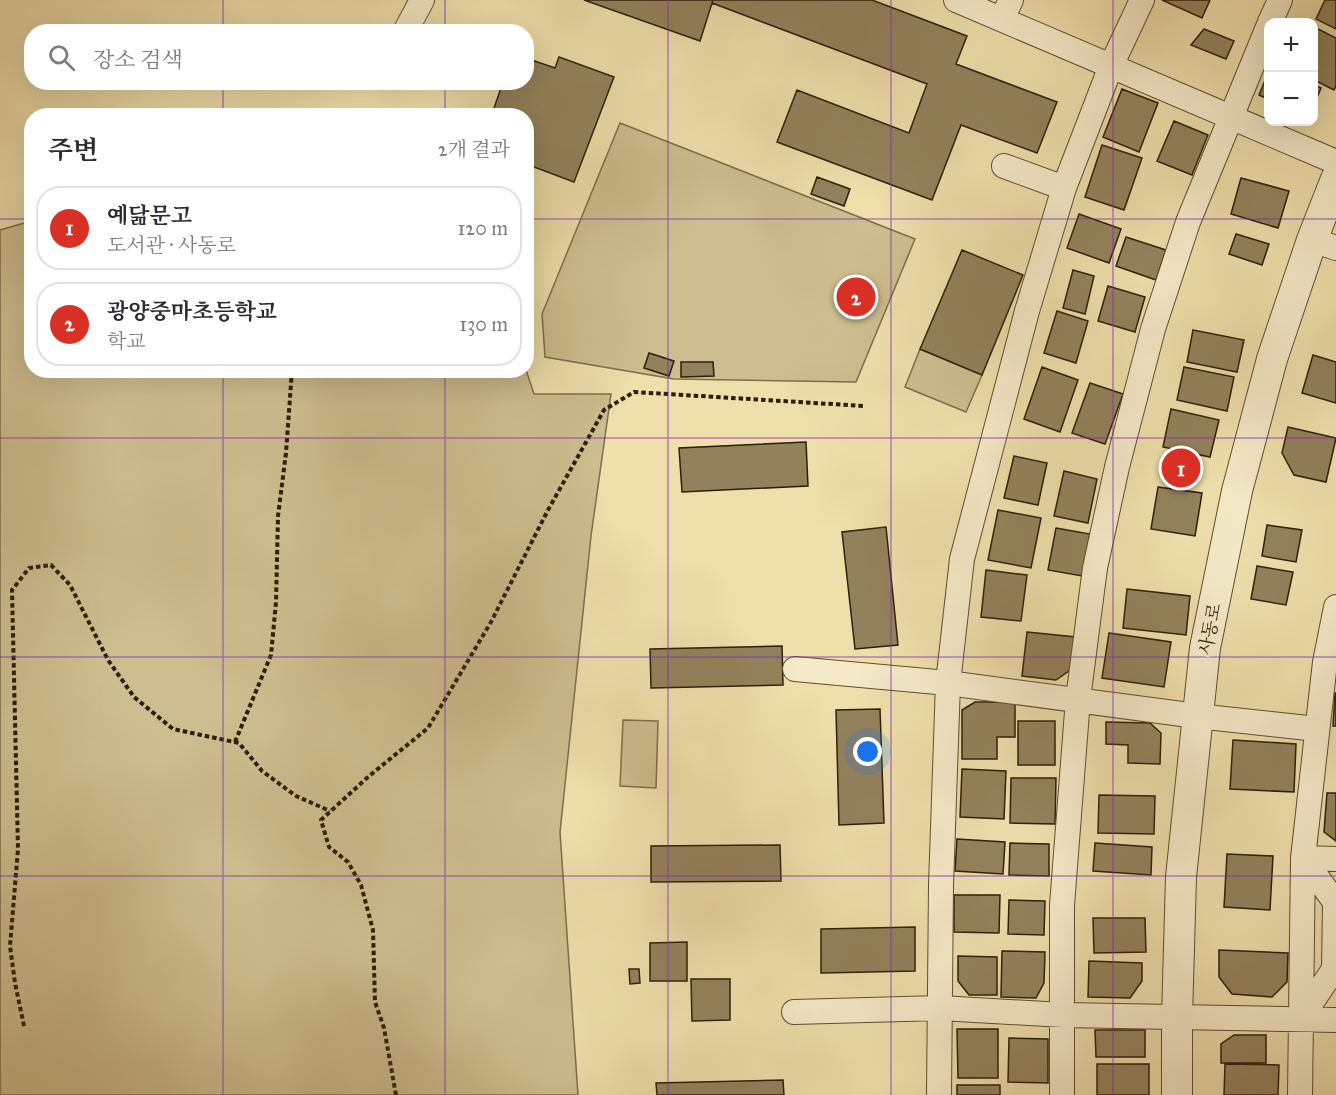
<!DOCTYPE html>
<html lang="ko">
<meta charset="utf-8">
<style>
:root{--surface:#fff;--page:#f2f2f3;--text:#2b2b33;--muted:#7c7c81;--line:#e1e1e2;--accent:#d93025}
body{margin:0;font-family:"IM FELL Great Primer","Noto Serif KR",serif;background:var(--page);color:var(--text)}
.controls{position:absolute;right:18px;top:18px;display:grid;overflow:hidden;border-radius:12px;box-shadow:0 6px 24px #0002}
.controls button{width:54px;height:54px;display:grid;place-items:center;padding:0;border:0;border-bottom:2px solid var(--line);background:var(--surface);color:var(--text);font:30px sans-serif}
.you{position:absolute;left:868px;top:752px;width:21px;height:21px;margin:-15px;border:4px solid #fff;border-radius:50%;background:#1a73e8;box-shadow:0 0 0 9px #1a73e833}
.badge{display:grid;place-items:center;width:39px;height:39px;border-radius:50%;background:var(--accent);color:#fff;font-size:20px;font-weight:700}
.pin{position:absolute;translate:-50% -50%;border:3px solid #fff;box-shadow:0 2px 6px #0006}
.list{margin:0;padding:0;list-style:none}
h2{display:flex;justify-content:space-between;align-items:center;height:78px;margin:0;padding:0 24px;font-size:26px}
h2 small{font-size:20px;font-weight:400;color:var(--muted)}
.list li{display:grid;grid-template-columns:39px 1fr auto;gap:18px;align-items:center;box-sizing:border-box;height:84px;margin:0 12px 12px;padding:0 12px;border:2px solid var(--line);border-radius:24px}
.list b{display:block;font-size:22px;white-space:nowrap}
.list p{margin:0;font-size:20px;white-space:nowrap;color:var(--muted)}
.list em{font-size:20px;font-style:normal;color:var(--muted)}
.icon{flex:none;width:33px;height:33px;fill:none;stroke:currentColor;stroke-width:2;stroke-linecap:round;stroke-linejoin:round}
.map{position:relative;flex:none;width:1336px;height:1095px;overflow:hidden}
.search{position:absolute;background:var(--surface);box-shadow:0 6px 24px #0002;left:24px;top:24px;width:510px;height:66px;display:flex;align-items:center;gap:15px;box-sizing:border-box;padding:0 21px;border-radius:24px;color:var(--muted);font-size:22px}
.panel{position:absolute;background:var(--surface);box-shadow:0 6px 24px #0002;left:24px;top:108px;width:510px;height:270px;border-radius:24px}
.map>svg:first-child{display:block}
.green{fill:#cdbe8f;stroke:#7e6e4b;stroke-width:1.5}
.building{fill:#92825c;stroke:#2e1e07;stroke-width:1.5}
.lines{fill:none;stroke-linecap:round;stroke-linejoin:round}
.minor-casing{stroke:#5e4e30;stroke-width:26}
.tertiary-casing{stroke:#5e4e30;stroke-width:32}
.path{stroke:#2e1e07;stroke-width:4;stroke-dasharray:4.5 3;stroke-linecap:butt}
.minor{stroke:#f4eac8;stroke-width:24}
.tertiary{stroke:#f4eac8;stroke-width:30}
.grid{fill:none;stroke:#7b2cbf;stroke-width:1.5;stroke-opacity:0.55}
.labels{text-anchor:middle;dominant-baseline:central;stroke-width:5;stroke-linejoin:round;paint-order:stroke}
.street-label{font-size:18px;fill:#2e1e07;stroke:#f4eac8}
</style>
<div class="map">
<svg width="1336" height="1095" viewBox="0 0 1336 1095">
<rect width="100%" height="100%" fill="#eedfab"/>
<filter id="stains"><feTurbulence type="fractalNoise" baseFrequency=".00333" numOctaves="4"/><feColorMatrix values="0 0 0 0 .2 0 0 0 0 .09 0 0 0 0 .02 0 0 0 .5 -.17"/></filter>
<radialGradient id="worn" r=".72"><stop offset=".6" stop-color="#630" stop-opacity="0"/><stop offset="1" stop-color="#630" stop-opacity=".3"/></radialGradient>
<path class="green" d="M620,123L915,239L856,382L674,379L545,357L542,314Z
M31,221L32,370H526L534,394H611L591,536L560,832L578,1095H0V230Z
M920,349L982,375L966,412L905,387Z
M623,720L658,721L656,788L620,786Z"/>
<path class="building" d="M584,0H713L700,41Z
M713,0H872L967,36L956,64L1057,102L1037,153L961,125L932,200L777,142L797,90L909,133L927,84L712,3Z
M1162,0H1210L1202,18Z
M1325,0H1336V29L1316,19Z
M1314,27L1336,38V86L1334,90L1314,80Z
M1204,29L1234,41L1226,59L1191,45Z
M559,57L614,77L574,182L526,164V116H497L492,114L503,82H526V58L555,68Z
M1268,73V99L1259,95Z
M1314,85L1321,88L1314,105Z
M1122,89L1158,103L1139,152L1103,137Z
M1174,121L1208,135L1192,175L1157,161Z
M1102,145L1142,158L1124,210L1085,197Z
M817,177L850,189L844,206L811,194Z
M1241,178L1289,191L1278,228L1231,214Z
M1079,214L1121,229L1109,263L1067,248Z
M1236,234L1269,244L1262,265L1229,254Z
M1126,237L1166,250L1156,280L1116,266Z
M962,250L1023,275L982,375L920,349Z
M1073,270L1094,276L1085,314L1063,308Z
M1108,286L1145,297L1135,332L1098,321Z
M1057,311L1088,321L1076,363L1044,353Z
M1193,330L1244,340L1237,372L1187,362Z
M649,353L674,361L669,376L644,368Z
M1313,355L1336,362V403L1302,393Z
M681,362H713L714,376L681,377Z
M1042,367L1078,380L1060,432L1024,419Z
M1184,367L1234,377L1227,411L1177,400Z
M1090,383L1123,394L1105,444L1072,433Z
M1171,409L1219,420L1210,457L1163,447Z
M1288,427L1336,438L1326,482L1294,475L1282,453Z
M806,442L808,486L682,492L679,448Z
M1014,456L1047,463L1038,505L1004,498Z
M1064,471L1097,479L1088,523L1054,516Z
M1158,487L1202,493L1195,536L1151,529Z
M998,510L1041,518L1031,568L988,560Z
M1267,525L1302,530L1296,562L1262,556Z
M886,527L898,645L855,649L842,532Z
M1056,528L1090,534L1082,576L1048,570Z
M1257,566L1293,572L1286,605L1251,599Z
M986,570L1027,575L1021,621L981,617Z
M1127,589L1190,596L1186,635L1123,628Z
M1027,632L1076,637L1073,668L1056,680L1022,676Z
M1109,633L1171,642L1164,687L1102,678Z
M782,646L783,685L651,688L650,649Z
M1335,693H1336V726H1333Z
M975,702H1015V737H997V759H962V710Z
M880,709L884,823L839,825L836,710Z
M1018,721H1055V765H1018Z
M1106,722L1150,723L1161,733L1160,764L1128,763V745L1106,744Z
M1233,740L1296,744L1294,792L1230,789Z
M962,769L1006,771L1004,819L960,817Z
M1011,778H1056L1055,824L1010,823Z
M1327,793H1336V841L1324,832Z
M1099,795L1155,796L1154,834L1098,833Z
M957,839L1005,842L1003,874L955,871Z
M1010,843L1049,844V876L1009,875Z
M1095,843L1152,847L1151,875L1093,871Z
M780,845L781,881L651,882V846Z
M1227,854L1273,856L1270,910L1224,907Z
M954,895H1000L999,933L954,932Z
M1009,900L1045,901L1044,935L1008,934Z
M1093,918H1145L1146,952L1094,953Z
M915,927V971L821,973V929Z
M687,942V981H650V943Z
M1219,950L1288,953L1287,982L1272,997L1232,994L1219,977Z
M1002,951L1045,952L1044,983L1036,998L1001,997Z
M958,956L997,957V995H969L958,981Z
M1089,961L1142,963V981L1130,998L1088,997Z
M629,969H639L640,983L630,984Z
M691,979H730V1020L692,1021Z
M957,1029H998V1078H958Z
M1095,1030H1145V1057H1096Z
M1234,1035H1266V1063H1221V1044Z
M1009,1038L1048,1039V1083L1008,1082Z
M1097,1064H1149V1095H1097Z
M1225,1064L1279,1065L1278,1095H1224Z
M783,1080L784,1095H657L656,1083Z
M957,1085H1000V1095H957Z"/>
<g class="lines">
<defs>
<path id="minor" d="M956,0L1336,162
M1002,19L1011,0
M1270,22L1280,0
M405,32L422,0
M1004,166L1064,188
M1312,240L1336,248
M795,669L948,683L1197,716L1317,729
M1303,858L1336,859
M794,1012L940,1008L1063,1015L1336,1020
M1299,1021L1334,969L1335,902L1303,858
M939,1095L941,885L948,683L962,559L1027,311L1064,188L1111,66L1142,0
M1062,1095V905L1078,699L1095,568L1117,467L1153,329L1188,222L1268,27
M1300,1095L1303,858L1325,662L1336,607"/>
<path id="tertiary" d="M1177,1095V1018L1181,877L1205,648L1237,491L1272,359L1312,240L1336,179"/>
</defs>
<use href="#minor" class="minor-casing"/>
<use href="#tertiary" class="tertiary-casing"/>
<path class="path" d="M235,742L271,655L276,602L278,516L286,453L292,370
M24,1026L15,983L10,946L18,849L12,590L29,568L51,565L70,585L108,660L134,697L173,729L239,743L262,771L296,796L330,811
M396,1095L384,1028L375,1002L373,930L361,885L348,862L329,847L321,820L368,777L428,728L491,622L548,510L604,410L634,392L864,406"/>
<use href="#minor" class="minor"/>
<use href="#tertiary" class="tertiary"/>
</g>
<path class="grid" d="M223,0V32M445,0V32M668,0V1095M891,0V1095M1113,0V1095M223,82V116M445,82V116M0,219H32M526,219H1336M223,370V1095M445,370V1095M0,438H1336M0,657H1336M0,876H1336"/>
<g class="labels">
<g class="street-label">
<text transform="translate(1210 629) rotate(-79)">사동로</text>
</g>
</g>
<rect width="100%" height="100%" filter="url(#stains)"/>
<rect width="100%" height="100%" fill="url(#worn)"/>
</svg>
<div class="controls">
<button>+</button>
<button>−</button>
</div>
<div class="you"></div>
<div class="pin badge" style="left:1181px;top:468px">1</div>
<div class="pin badge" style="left:856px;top:297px">2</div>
<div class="search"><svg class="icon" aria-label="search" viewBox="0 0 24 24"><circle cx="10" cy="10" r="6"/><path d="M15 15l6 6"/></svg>장소 검색</div>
<section class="panel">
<h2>주변<small>2개 결과</small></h2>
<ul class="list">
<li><span class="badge">1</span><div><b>예닮문고</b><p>도서관 · 사동로</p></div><em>120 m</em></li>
<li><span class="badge">2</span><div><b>광양중마초등학교</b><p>학교</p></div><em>130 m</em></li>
</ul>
</section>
</div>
